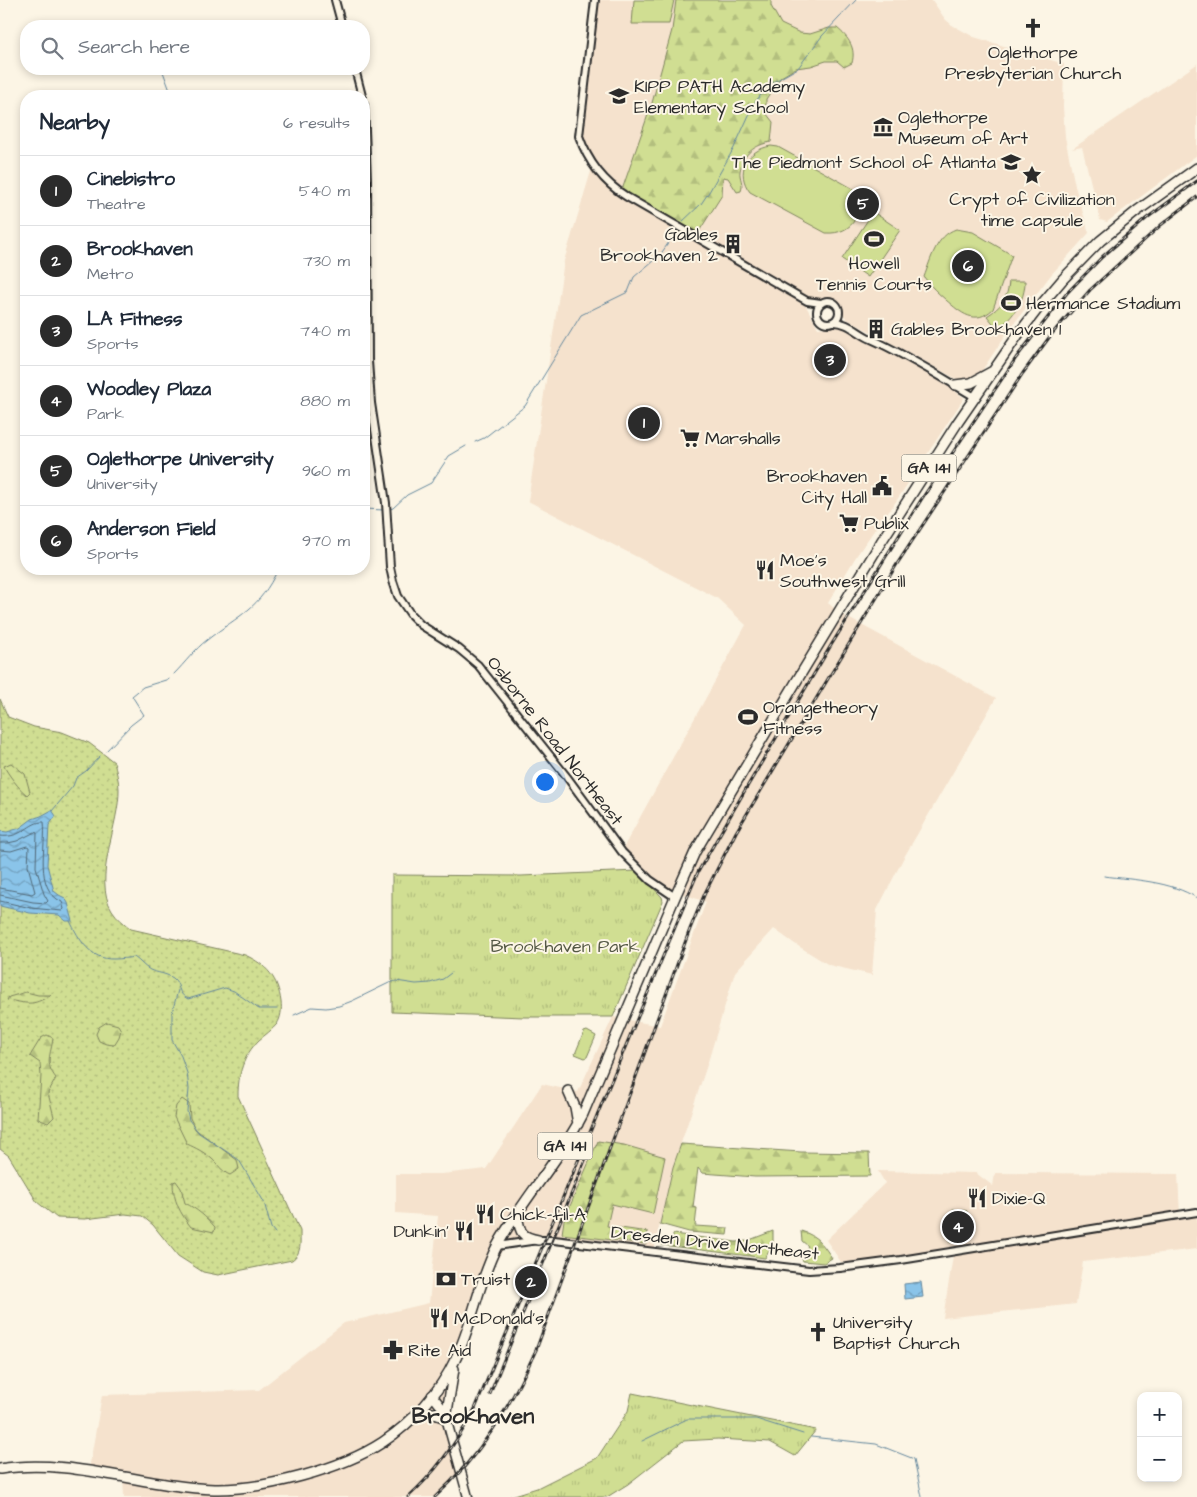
<!DOCTYPE html>
<meta charset="utf-8">
<style>
:root{--surface:#fff;--page:#f2f2f3;--text:#1f2937;--muted:#747a83;--line:#e0e1e3;--accent:#2b2b2b}
body{margin:0;font-family:"Architects Daughter",sans-serif;background:var(--page);color:var(--text)}
.controls{position:absolute;right:15px;bottom:15px;display:grid;overflow:hidden;border-radius:10px;box-shadow:0 2px 8px #0003}
.controls button{width:45px;height:45px;display:grid;place-items:center;padding:0;border:0;border-bottom:1px solid var(--line);background:var(--surface);color:var(--text);font:25px sans-serif}
.you{position:absolute;left:544px;top:781px;width:18px;height:18px;margin:-12px;border:4px solid #fff;border-radius:50%;background:#1a73e8;box-shadow:0 0 0 8px #1a73e833}
.badge{display:grid;place-items:center;width:32px;height:32px;border-radius:50%;background:var(--accent);color:#fff;font-size:16px;font-weight:700}
.pin{position:absolute;translate:-50% -50%;border:2px solid #fff;box-shadow:0 1px 5px #0006}
.list{margin:0;padding:0;list-style:none}
h2{display:flex;justify-content:space-between;align-items:center;height:65px;margin:0;padding:0 20px;font-size:21px}
h2 small{font-size:16px;font-weight:400;color:var(--muted)}
.list li{display:grid;grid-template-columns:32px 1fr auto;gap:15px;align-items:center;box-sizing:border-box;height:70px;padding:0 20px;border-top:1px solid var(--line)}
.list b{display:block;font-size:19px;white-space:nowrap}
.list p{margin:0;font-size:16px;white-space:nowrap;color:var(--muted)}
.list em{font-size:16px;font-style:normal;color:var(--muted)}
.icon{flex:none;width:28px;height:28px;fill:none;stroke:currentColor;stroke-width:2;stroke-linecap:round;stroke-linejoin:round}
.map{position:relative;flex:none;width:1197px;height:1497px;overflow:hidden}
.search{position:absolute;background:var(--surface);box-shadow:0 2px 8px #0003;left:20px;top:20px;width:350px;height:55px;display:flex;align-items:center;gap:12px;box-sizing:border-box;padding:0 18px;border-radius:20px;color:var(--muted);font-size:19px}
.panel{position:absolute;background:var(--surface);box-shadow:0 2px 8px #0003;left:20px;top:90px;width:350px;height:485px;border-radius:20px}
.map>svg:first-child{display:block}
.built{fill:#f5e2cd}
.grass{fill:url(#grass-dots);stroke:#7e845e}
.forest{fill:url(#forest-firs);stroke:#7e845e}
.park{fill:url(#park-tufts);stroke:#7e845e}
.pitch{fill:#d0de92;stroke:#7e845e}
.water{fill:url(#water-waves);stroke:#64879d}
.lines{fill:none;stroke-linecap:round;stroke-linejoin:round}
.shore{stroke:#516877;stroke-width:1}
.stream{stroke:#64879d;stroke-width:1}
.minor-casing{stroke:#2b2b2b;stroke-width:10}
.major-casing{stroke:#2b2b2b;stroke-width:11}
.highway-casing{stroke:#2b2b2b;stroke-width:12}
.minor{stroke:#fcf5e5;stroke-width:6}
.major{stroke:#fcf5e5;stroke-width:8}
.highway{stroke:#fcf5e5;stroke-width:9}
.rail-casing{stroke:#2b2b2b;stroke-width:3}
.rail{stroke:#fcf5e5;stroke-width:1;stroke-dasharray:4;stroke-linecap:butt}
.labels{text-anchor:middle;dominant-baseline:central;stroke-width:4;stroke-linejoin:round;paint-order:stroke}
.shield{fill:#fcf5e5;stroke:#6a6863;stroke-width:1}
.shield-label{font-size:16px;font-weight:bold;fill:#2b2b2b}
.poi-label{font-size:18px;fill:#2b2b2b;stroke:#fcf5e5;text-anchor:start}
.street-label{font-size:18px;fill:#2b2b2b;stroke:#fcf5e5}
.park-label{font-size:18px;fill:#545845;stroke:#fcf5e5}
.district-label{font-size:22px;font-weight:bold;fill:#2b2b2b;stroke:#fcf5e5}
</style>
<div class="map">
<svg width="1197" height="1497" viewBox="0 0 1197 1497">
<defs>
<pattern id="grass-dots" width="8" height="8" patternUnits="userSpaceOnUse" patternTransform="scale(1.25)"><rect width="8" height="8" fill="#d0de92"/><path d="M2 2h.1M6 6h.1" fill="none" stroke="#b3bf7e" stroke-width="1.8" stroke-linecap="round"/></pattern>
<pattern id="forest-firs" width="22" height="20" patternUnits="userSpaceOnUse" patternTransform="scale(1.25)"><rect width="22" height="20" fill="#d0de92"/><path d="M5 1l3.5 6h-7zM16 11l3.5 6h-7z" fill="#b3bf7e"/></pattern>
<pattern id="park-tufts" width="24" height="20" patternUnits="userSpaceOnUse" patternTransform="scale(1.25)"><rect width="24" height="20" fill="#d0de92"/><path d="M3 7l-1-3M5 7V3M7 7l1-3M15 17l-1-3M17 17v-4M19 17l1-3" fill="none" stroke="#b3bf7e"/></pattern>
<pattern id="water-waves" width="16" height="10" patternUnits="userSpaceOnUse" patternTransform="scale(1.25)"><rect width="16" height="10" fill="#8ac4e9"/><path d="M0 5q4-4 8 0t8 0" fill="none" stroke="#719fbd"/></pattern>
</defs>
<rect width="100%" height="100%" fill="#fcf5e5"/>
<filter id="ink" filterUnits="userSpaceOnUse"><feTurbulence type="fractalNoise" baseFrequency=".02" numOctaves="2"/><feDisplacementMap in="SourceGraphic" scale="10" xChannelSelector="R" yChannelSelector="G"/><feConvolveMatrix kernelMatrix="1 2 1 2 8 2 1 2 1" color-interpolation-filters="sRGB"/></filter>
<g filter="url(#ink)">
<path class="built" d="M599,0H932L945,19L952,25L974,37L1064,64L1063,107L1065,137L1075,186L1089,233L1050,276L1009,330L971,387L847,319L842,313L839,305L833,300L818,301L812,299L622,190L595,161L581,134Z
M1197,64V155L1107,222L1100,220L1082,147L1072,149Z
M592,168L623,196L698,239L806,306L818,328L839,326L909,362L947,385L964,398L891,509L880,522L857,555L828,603L841,614L996,698L903,859L877,910L872,975L829,965L795,944L774,929L735,972L707,1065L673,1167L653,1254L617,1251L563,1241L555,1244L504,1247L473,1306L458,1363L447,1414L461,1472L435,1497H124L123,1478L89,1469L102,1395L259,1390L344,1323L429,1303L438,1216L396,1213V1174H442L486,1169L542,1084L578,1092L613,1017L660,1026L706,902L663,887L622,850L746,625L717,598L528,501L564,261Z
M878,1171L976,1173L993,1186L995,1173L1178,1174L1180,1216L1197,1213V1249L1083,1262L1076,1304L943,1318L953,1256L875,1264L841,1262L826,1240L885,1183Z"/>
<path class="grass" d="M0,699L8,717L34,727L62,732L89,743L114,762C116,771 119,780 119,789C120,823 92,879 112,910C117,918 124,923 131,929L245,955C267,965 278,978 281,1002C282,1009 281,1018 277,1024C272,1030 265,1035 259,1040C243,1056 238,1074 238,1096L300,1231C300,1243 302,1253 292,1260L218,1275L203,1272L178,1256L153,1225L142,1216L125,1214L85,1219L57,1218L37,1202L9,1156L0,1149Z"/>
<path class="forest" d="M676,0H771V6L781,24L800,33L810,34L829,28H837C849,38 856,48 852,63L844,67L837,61H826L811,66L796,68L781,77L766,99V113L773,122L771,142C755,145 743,153 740,171C739,178 744,183 741,191L737,192L728,178L723,177L722,195L698,233L622,190L652,103L672,30Z
M11,763L25,774L30,792L27,795C20,790 7,773 4,766Z
M26,992L38,995H51C31,1007 28,1003 7,1000L9,997Z
M107,1022L118,1025L121,1030L119,1037L114,1045L106,1044L99,1041L96,1034L99,1027Z
M47,1035L53,1038C51,1055 44,1063 56,1078L48,1093L54,1117L48,1123L38,1119L41,1076L40,1063L30,1056L41,1038Z
M182,1099L189,1104L190,1118L195,1129L237,1160L239,1169L230,1175C222,1172 218,1164 212,1159C204,1152 196,1148 187,1144L174,1117L176,1106Z
M598,1141L624,1145L665,1157L653,1214L612,1204L607,1226L648,1232L646,1244L562,1234L564,1220Z
M681,1144L801,1152L869,1153L870,1176L755,1177L702,1173L698,1168L693,1207L697,1208L695,1226L728,1228L727,1235L689,1232L660,1224L673,1167Z
M176,1181L181,1188L185,1203C197,1209 206,1217 215,1227L214,1232L191,1227C180,1213 173,1200 173,1182Z
M773,1231V1245L765,1258L662,1245L664,1238L673,1240V1234L736,1242L747,1241Z
M801,1231C818,1236 823,1245 832,1258L824,1263L803,1261L801,1257L808,1246L802,1241Z"/>
<path class="park" d="M637,871L662,897L663,901L613,1017H524L392,1012V875L521,876Z
M953,1209L967,1211L963,1243L949,1242Z
M632,1393L816,1430L795,1456L770,1442L718,1439L683,1441L628,1484L607,1497H508L537,1488L597,1458L628,1411Z"/>
<path class="pitch" d="M634,0H674L669,24H632Z
M771,146L778,147L852,188C867,211 853,235 826,233L750,192C735,173 746,150 771,146Z
M873,212L900,230L868,277L842,259Z
M956,229L973,232L1012,255L993,309C975,326 961,313 946,300C938,293 930,286 924,277C931,259 936,236 956,229Z
M1009,281H1025C1025,301 1013,317 998,329L987,316C1001,307 1008,298 1009,281Z
M587,1031L596,1036L587,1057L585,1058L575,1054L584,1032Z"/>
<path class="water" d="M52,810L56,816L49,825L47,865L54,891L59,895L65,898L68,903L73,921H66L59,915L30,913L0,906V831L7,832L20,828L32,819L41,816Z
M921,1282L923,1297L905,1299L904,1284Z"/>
<g class="lines">
<path class="shore" d="M0,836C23,839 29,821 44,822C47,846 33,888 62,902L64,909L62,911L31,908L0,901
M0,843H8L17,841L35,832L37,833L36,867L44,894L48,901L46,903L33,902L0,895
M0,850L11,851L27,846L29,847L28,866L35,892L32,894L0,888"/>
<path class="stream" d="M162,69L172,96
M682,222L701,204L709,192L734,148L755,102L770,84L798,68L822,36L856,0
M475,442L484,438L525,406L581,315L628,292L634,277L660,255L674,235
M364,509L384,510
M390,509L393,508L407,495L431,483L449,456L466,446
M174,674C185,663 195,649 207,640C240,614 259,610 278,569
M106,751L131,725L144,715L132,696L143,687L169,679
M52,811L73,786L76,778L86,771L100,756
M1104,876C1135,880 1170,881 1197,898
M70,921C79,939 90,960 114,959C121,959 128,958 134,957C140,961 144,967 150,970C157,973 165,973 173,978C181,984 176,993 188,999L225,988L234,991L259,1009H277
M178,990L172,1013V1040L181,1056L187,1073L189,1089L187,1111L189,1120L199,1133L239,1160L264,1202L271,1228L275,1233
M294,1015L312,1007L326,1008L339,1006L352,1001L389,983L396,981L416,984L430,983L443,979L451,973
M811,1437L876,1444L914,1459L922,1497
M642,1441L687,1419H756L803,1434"/>
<defs>
<path id="minor" d="M335,0L342,26
M595,0L579,136C588,162 603,182 627,197L807,301L821,303
M355,69L362,96
M364,105L367,180L368,361L371,403L386,503L390,567L393,581L398,596L411,615L421,625L459,649L478,665L567,777L622,852L650,880L675,897
M817 312a11 11 0 1 1 22 0a11 11 0 1 1-22 0Z
M833,322C847,321 859,334 871,339C907,355 941,377 975,397
M497,1246L538,1240H554L809,1270L840,1268L901,1260L1197,1212"/>
<path id="major" d="M432,1395L443,1409L446,1418L468,1497"/>
<path id="highway" d="M955,385L971,383L993,371
M568,1091L575,1107L578,1124
M517,1215C520,1231 520,1237 538,1240
M417,1413H432L446,1418L454,1369
M0,1469C70,1457 144,1487 214,1489C264,1490 342,1469 383,1442C413,1422 440,1392 455,1360C473,1324 478,1282 497,1246C522,1200 559,1161 583,1114L675,897L695,852L796,682L881,542L958,422L1020,332L1040,306L1063,279L1100,241L1137,211L1197,168"/>
</defs>
<use href="#minor" class="minor-casing"/>
<use href="#major" class="major-casing"/>
<use href="#highway" class="highway-casing"/>
<use href="#minor" class="minor"/>
<use href="#major" class="major"/>
<use href="#highway" class="highway"/>
<defs>
<path id="rail" d="M490,1394L588,1153
M408,1497C436,1472 457,1442 475,1409L698,872L744,792L830,647L921,500L1016,358L1067,293L1102,257L1147,218L1197,181
M435,1497C481,1455 510,1407 536,1350L690,929L705,893L736,832L897,564L1023,373L1051,335L1090,290L1161,225L1197,197"/>
</defs>
<use href="#rail" class="rail-casing"/>
<use href="#rail" class="rail"/>
</g>
</g>
<defs>
<symbol id="church-bare" viewBox="-9 -9 18 18"><path d="M-1.2-6h2.4v3.5h3.3v2.4h-3.3V6h-2.4V-.1h-3.3v-2.4h3.3Z" fill="#2b2b2b" stroke="#fcf5e5" stroke-width="2.5" paint-order="stroke"/></symbol>
<symbol id="school-bare" viewBox="-9 -9 18 18"><path d="M0-5L7-2L0 1L-7-2ZM-4 1L0 2.5L4 1V4Q0 6-4 4Z" fill="#2b2b2b" stroke="#fcf5e5" stroke-width="2.5" paint-order="stroke"/></symbol>
<symbol id="museum-bare" viewBox="-9 -9 18 18"><path d="M0-6L6-3V-2H-6V-3ZM-5-1h2V3h-2ZM-1-1h2V3h-2ZM3-1h2V3H3ZM-6 4H6V6H-6Z" fill="#2b2b2b" stroke="#fcf5e5" stroke-width="2.5" paint-order="stroke"/></symbol>
<symbol id="sight-bare" viewBox="-9 -9 18 18"><path d="M0-6L1.8-2.2L6-1.7L2.9 1.2L3.7 5.4L0 3.3L-3.7 5.4L-2.9 1.2L-6-1.7L-1.8-2.2Z" fill="#2b2b2b" stroke="#fcf5e5" stroke-width="2.5" paint-order="stroke"/></symbol>
<symbol id="stadium-bare" viewBox="-9 -9 18 18"><path d="M0-5a6.5 5 0 1 0 0 10a6.5 5 0 1 0 0-10ZM-3.5-1.8h7v3.6h-7Z" fill="#2b2b2b" stroke="#fcf5e5" stroke-width="2.5" paint-order="stroke"/></symbol>
<symbol id="building-bare" viewBox="-9 -9 18 18"><path d="M-4-6H4V6H1V3H-1V6H-4ZM-2.5-4.3h1.7v1.8h-1.7ZM.8-4.3h1.7v1.8H.8ZM-2.5-1h1.7V.8h-1.7ZM.8-1h1.7V.8H.8Z" fill="#2b2b2b" stroke="#fcf5e5" stroke-width="2.5" paint-order="stroke"/></symbol>
<symbol id="supermarket-bare" viewBox="-9 -9 18 18"><path d="M-6-5.5h2.5l.6 2H6L4.5 2H-2.5L-4.4-4H-6ZM-1.5 3.2a1.3 1.3 0 1 0 .1 0ZM3 3.2a1.3 1.3 0 1 0 .1 0Z" fill="#2b2b2b" stroke="#fcf5e5" stroke-width="2.5" paint-order="stroke"/></symbol>
<symbol id="civic-bare" viewBox="-9 -9 18 18"><path d="M-.6-6.5H3V-4.5H.6V-3L4-1V1h2V6H-6V1h2V-1L-.6-3ZM-1.2 2.5V6h2.4V2.5Z" fill="#2b2b2b" stroke="#fcf5e5" stroke-width="2.5" paint-order="stroke"/></symbol>
<symbol id="restaurant-bare" viewBox="-9 -9 18 18"><path d="M-5-6h1v4h1v-4h1v4h1v-4h1v5L-1.5 .5V6h-2V.5L-5-1ZM5-6V6H3V1.5H1.5Q1.5-4 5-6Z" fill="#2b2b2b" stroke="#fcf5e5" stroke-width="2.5" paint-order="stroke"/></symbol>
<symbol id="bank-bare" viewBox="-9 -9 18 18"><path d="M-6-4H6V4H-6ZM0-2.3a2.3 2.3 0 1 0 0 4.6a2.3 2.3 0 1 0 0-4.6Z" fill="#2b2b2b" stroke="#fcf5e5" stroke-width="2.5" paint-order="stroke"/></symbol>
<symbol id="pharmacy-bare" viewBox="-9 -9 18 18"><path d="M-2-6h4v4h4v4h-4v4h-4v-4h-4v-4h4Z" fill="#2b2b2b" stroke="#fcf5e5" stroke-width="2.5" paint-order="stroke"/></symbol>
</defs>
<g fill-rule="evenodd">
<use href="#church-bare" x="1019" y="14" width="28" height="28"/>
<use href="#school-bare" x="605" y="82" width="28" height="28"/>
<use href="#museum-bare" x="869" y="113" width="28" height="28"/>
<use href="#school-bare" x="997" y="148" width="28" height="28"/>
<use href="#sight-bare" x="1018" y="161" width="28" height="28"/>
<use href="#stadium-bare" x="860" y="225" width="28" height="28"/>
<use href="#building-bare" x="719" y="230" width="28" height="28"/>
<use href="#stadium-bare" x="997" y="289" width="28" height="28"/>
<use href="#building-bare" x="862" y="315" width="28" height="28"/>
<use href="#supermarket-bare" x="676" y="424" width="28" height="28"/>
<use href="#civic-bare" x="868" y="472" width="28" height="28"/>
<use href="#supermarket-bare" x="835" y="509" width="28" height="28"/>
<use href="#restaurant-bare" x="751" y="556" width="28" height="28"/>
<use href="#stadium-bare" x="734" y="703" width="28" height="28"/>
<use href="#restaurant-bare" x="963" y="1184" width="28" height="28"/>
<use href="#restaurant-bare" x="471" y="1200" width="28" height="28"/>
<use href="#restaurant-bare" x="450" y="1217" width="28" height="28"/>
<use href="#bank-bare" x="432" y="1265" width="28" height="28"/>
<use href="#restaurant-bare" x="425" y="1304" width="28" height="28"/>
<use href="#church-bare" x="804" y="1318" width="28" height="28"/>
<use href="#pharmacy-bare" x="379" y="1336" width="28" height="28"/>
</g>
<g class="labels">
<g class="shield">
<rect x="901.5" y="454.5" width="55" height="27" rx="4"/>
<rect x="537.5" y="1132.5" width="55" height="27" rx="4"/>
</g>
<g class="shield-label">
<text x="929" y="468">GA 141</text>
<text x="565" y="1146">GA 141</text>
</g>
<g class="poi-label">
<text x="1033" y="52" text-anchor="middle">Oglethorpe<tspan x="1033" dy="21">Presbyterian Church</tspan></text>
<text x="634" y="86">KIPP PATH Academy<tspan x="634" dy="21">Elementary School</tspan></text>
<text x="898" y="117">Oglethorpe<tspan x="898" dy="21">Museum of Art</tspan></text>
<text x="996" y="162" text-anchor="end">The Piedmont School of Atlanta</text>
<text x="1032" y="199" text-anchor="middle">Crypt of Civilization<tspan x="1032" dy="21">time capsule</tspan></text>
<text x="718" y="234" text-anchor="end">Gables<tspan x="718" dy="21">Brookhaven 2</tspan></text>
<text x="874" y="263" text-anchor="middle">Howell<tspan x="874" dy="21">Tennis Courts</tspan></text>
<text x="1026" y="303">Hermance Stadium</text>
<text x="891" y="329">Gables Brookhaven 1</text>
<text x="705" y="438">Marshalls</text>
<text x="867" y="476" text-anchor="end">Brookhaven<tspan x="867" dy="21">City Hall</tspan></text>
<text x="864" y="523">Publix</text>
<text x="780" y="560">Moe's<tspan x="780" dy="21">Southwest Grill</tspan></text>
<text x="763" y="707">Orangetheory<tspan x="763" dy="21">Fitness</tspan></text>
<text x="992" y="1198">Dixie-Q</text>
<text x="500" y="1214">Chick-fil-A</text>
<text x="449" y="1231" text-anchor="end">Dunkin'</text>
<text x="461" y="1279">Truist</text>
<text x="454" y="1318">McDonald's</text>
<text x="833" y="1322">University<tspan x="833" dy="21">Baptist Church</tspan></text>
<text x="408" y="1350">Rite Aid</text>
</g>
<g class="street-label">
<text transform="translate(555 741) rotate(52)">Osborne Road Northeast</text>
<text transform="translate(715 1243) rotate(6)">Dresden Drive Northeast</text>
</g>
<g class="park-label">
<text x="565" y="946">Brookhaven Park</text>
</g>
<g class="district-label">
<text x="473" y="1416">Brookhaven</text>
</g>
</g>
</svg>
<div class="controls">
<button>+</button>
<button>−</button>
</div>
<div class="you"></div>
<div class="pin badge" style="left:644px;top:423px">1</div>
<div class="pin badge" style="left:531px;top:1282px">2</div>
<div class="pin badge" style="left:830px;top:360px">3</div>
<div class="pin badge" style="left:958px;top:1227px">4</div>
<div class="pin badge" style="left:863px;top:204px">5</div>
<div class="pin badge" style="left:968px;top:266px">6</div>
<div class="search"><svg class="icon" aria-label="search" viewBox="0 0 24 24"><circle cx="10" cy="10" r="6"/><path d="M15 15l6 6"/></svg>Search here</div>
<section class="panel">
<h2>Nearby<small>6 results</small></h2>
<ul class="list">
<li><span class="badge">1</span><div><b>Cinebistro</b><p>Theatre</p></div><em>540 m</em></li>
<li><span class="badge">2</span><div><b>Brookhaven</b><p>Metro</p></div><em>730 m</em></li>
<li><span class="badge">3</span><div><b>LA Fitness</b><p>Sports</p></div><em>740 m</em></li>
<li><span class="badge">4</span><div><b>Woodley Plaza</b><p>Park</p></div><em>880 m</em></li>
<li><span class="badge">5</span><div><b>Oglethorpe University</b><p>University</p></div><em>960 m</em></li>
<li><span class="badge">6</span><div><b>Anderson Field</b><p>Sports</p></div><em>970 m</em></li>
</ul>
</section>
</div>
